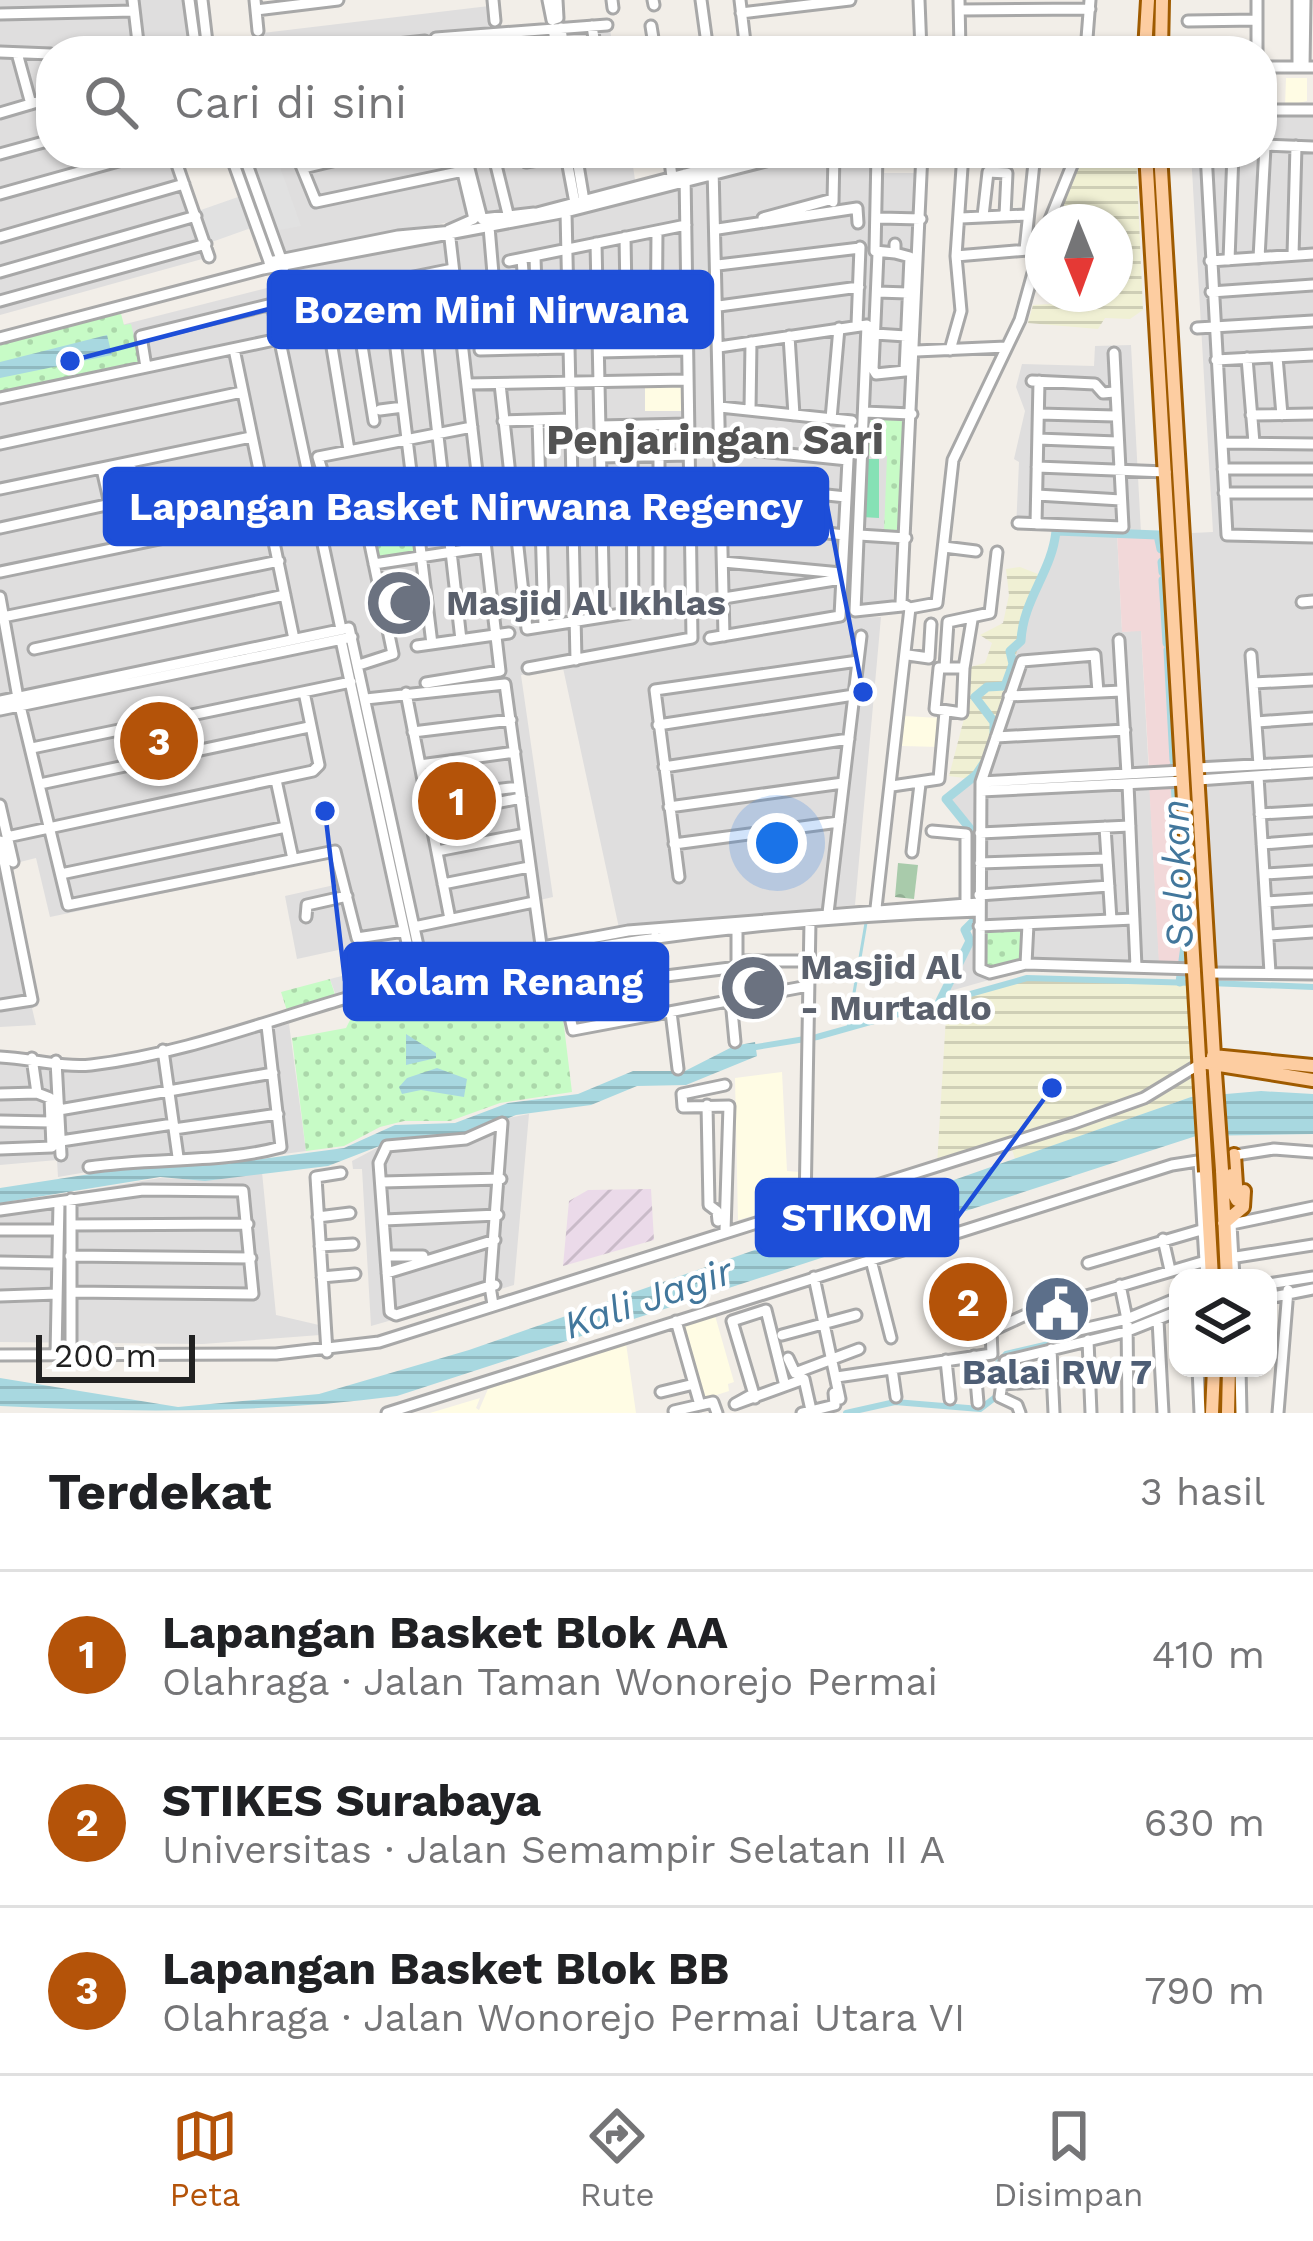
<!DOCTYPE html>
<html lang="id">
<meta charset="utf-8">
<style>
:root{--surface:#fff;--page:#f2f2f2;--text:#202124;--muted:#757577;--line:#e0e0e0;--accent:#b45309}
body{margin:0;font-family:"Work Sans",sans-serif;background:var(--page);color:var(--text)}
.controls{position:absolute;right:36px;bottom:36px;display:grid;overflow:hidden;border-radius:24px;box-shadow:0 3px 9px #0004}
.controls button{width:108px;height:108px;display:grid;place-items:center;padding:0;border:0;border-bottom:3px solid var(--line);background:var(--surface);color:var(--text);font:60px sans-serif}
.compass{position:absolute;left:1025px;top:204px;width:108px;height:108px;border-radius:50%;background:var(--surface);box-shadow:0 3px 9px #0004;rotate:179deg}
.scale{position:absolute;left:36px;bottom:30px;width:159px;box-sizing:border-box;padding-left:12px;border:6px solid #212121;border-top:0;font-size:33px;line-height:42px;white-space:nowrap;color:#212121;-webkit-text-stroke:9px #fff;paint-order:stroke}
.you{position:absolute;left:777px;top:843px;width:42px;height:42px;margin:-30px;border:9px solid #fff;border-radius:50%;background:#1a73e8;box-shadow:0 0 0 18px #1a73e833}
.badge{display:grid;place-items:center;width:78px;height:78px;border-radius:50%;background:var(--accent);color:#fff;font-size:39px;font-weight:700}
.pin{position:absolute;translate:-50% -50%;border:6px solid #fff;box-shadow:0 3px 12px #0006}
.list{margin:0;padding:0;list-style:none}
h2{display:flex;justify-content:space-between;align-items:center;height:156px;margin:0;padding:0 48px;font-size:51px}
h2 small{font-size:39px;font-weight:400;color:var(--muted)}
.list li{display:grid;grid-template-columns:78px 1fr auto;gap:36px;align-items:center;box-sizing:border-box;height:168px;padding:0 48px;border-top:3px solid var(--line)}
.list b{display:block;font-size:45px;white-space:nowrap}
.list p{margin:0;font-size:39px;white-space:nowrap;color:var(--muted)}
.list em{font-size:39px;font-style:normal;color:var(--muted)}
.icon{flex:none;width:66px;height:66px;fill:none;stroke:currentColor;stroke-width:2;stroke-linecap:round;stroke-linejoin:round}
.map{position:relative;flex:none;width:1313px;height:1413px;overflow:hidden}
.search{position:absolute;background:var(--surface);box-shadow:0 3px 9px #0004;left:36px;right:36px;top:36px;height:132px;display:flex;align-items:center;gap:30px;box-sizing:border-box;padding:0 42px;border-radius:48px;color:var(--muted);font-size:45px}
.sheet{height:660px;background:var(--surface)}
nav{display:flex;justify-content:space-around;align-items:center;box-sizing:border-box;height:168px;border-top:3px solid var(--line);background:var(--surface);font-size:33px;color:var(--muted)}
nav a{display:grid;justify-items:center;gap:6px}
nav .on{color:var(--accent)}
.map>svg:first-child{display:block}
.residential{fill:#dfdede}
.commercial{fill:#f2d8d9}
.industrial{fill:url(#industrial-furrows)}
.education{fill:#fffce4}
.farmland{fill:url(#farmland-rules)}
.cemetery{fill:url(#cemetery-stones)}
.park{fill:url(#park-dots)}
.pitch{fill:#86e1b5}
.parking{fill:#e1e1e1}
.water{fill:url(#water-rules)}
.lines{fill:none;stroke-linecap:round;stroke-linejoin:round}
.stream{stroke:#a8d8e0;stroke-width:3}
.canal{stroke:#a8d8e0;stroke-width:6}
.river{stroke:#a8d8e0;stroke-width:9}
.minor-casing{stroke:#a8a8a8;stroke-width:15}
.major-casing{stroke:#9f5b00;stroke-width:18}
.minor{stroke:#fff;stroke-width:9}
.major{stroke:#fdcda1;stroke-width:12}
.major-bridge-casing{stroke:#9f5b00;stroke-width:18;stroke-linecap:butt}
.major-bridge{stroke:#fdcda1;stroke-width:12}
.labels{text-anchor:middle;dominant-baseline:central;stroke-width:9;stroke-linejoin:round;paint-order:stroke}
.worship-label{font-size:36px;font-weight:bold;fill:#5b616d;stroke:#fff;text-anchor:start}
.service-label{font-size:36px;font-weight:bold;fill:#4e5e75;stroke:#fff}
.water-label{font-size:39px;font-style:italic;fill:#42779c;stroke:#fff}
.quarter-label{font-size:42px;font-weight:bold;fill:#545454;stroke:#fff}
.leader{fill:none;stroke:#1d4ed8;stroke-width:4.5}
.callout-dot{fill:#1d4ed8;stroke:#fff;stroke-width:4.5}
.callout{fill:#1d4ed8;stroke:#1d4ed8;stroke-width:4.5}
.callout-label{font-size:39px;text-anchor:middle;font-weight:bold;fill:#fff}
</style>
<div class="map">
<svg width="1313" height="1413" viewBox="0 0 1313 1413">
<defs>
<pattern id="industrial-furrows" width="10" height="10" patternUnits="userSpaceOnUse" patternTransform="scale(3)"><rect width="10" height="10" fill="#ebdae9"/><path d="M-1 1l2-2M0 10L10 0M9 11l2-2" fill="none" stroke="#c9bbc8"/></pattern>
<pattern id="farmland-rules" width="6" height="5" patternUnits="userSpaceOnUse" patternTransform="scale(3)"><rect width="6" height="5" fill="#f0f0d4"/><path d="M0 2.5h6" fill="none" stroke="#ceceb6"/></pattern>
<pattern id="cemetery-stones" width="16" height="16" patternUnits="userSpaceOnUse" patternTransform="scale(3)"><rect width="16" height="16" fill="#a9cbab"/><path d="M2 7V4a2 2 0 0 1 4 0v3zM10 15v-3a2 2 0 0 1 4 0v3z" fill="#91ae93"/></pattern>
<pattern id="park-dots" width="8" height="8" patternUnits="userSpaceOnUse" patternTransform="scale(3)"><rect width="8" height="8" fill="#c7fbc6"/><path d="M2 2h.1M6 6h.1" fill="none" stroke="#abd7aa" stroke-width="1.8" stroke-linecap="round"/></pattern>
<pattern id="water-rules" width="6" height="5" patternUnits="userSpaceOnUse" patternTransform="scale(3)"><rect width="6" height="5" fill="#a8d8e0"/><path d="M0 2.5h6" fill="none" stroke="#90b9c0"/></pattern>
</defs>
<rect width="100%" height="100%" fill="#f2eee8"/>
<path class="residential" d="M0,0H184L190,51H51V153H178L213,256L0,315Z
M489,6L493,29L608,20L614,51H213L212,44L253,40V34Z
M1262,113L1313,115V978L1214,976L1192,533L1213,532L1191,153H1262Z
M247,153H631L635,180L585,196L283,254Z
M812,153H872L873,173H917L893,602L859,606L862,476L852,618L881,617L855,905L619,928L563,668L521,675L553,897L540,900L549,940L407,969L398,937L297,959L285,896L339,884L331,858L50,917L36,858L8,865L38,1006L32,1008L36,1025L0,1027V356L275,286L273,272L678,188Z
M1131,345L1141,533H1117L1122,632L1141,630L1160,975L1024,970L950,991L972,943L973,849L978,842L949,795L971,779L1038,574L1048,569L1055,547V530L1016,529L1019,462L1014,459L1025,411L1016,387L1022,364L1094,366L1095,346Z
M289,1024L306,1151L216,1163L151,1161L58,1177L57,1160L0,1165V1061L92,1068Z
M529,1114L514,1285L371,1326L362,1169H353L352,1161L390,1141Z
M262,1172L276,1315L319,1325L320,1335L203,1344L0,1342V1205L160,1178L205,1180Z"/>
<path class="commercial" d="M1117,532L1161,534L1176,767L1149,768L1141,631L1122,632Z
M1174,781L1180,787L1189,966L1159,965L1149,782Z"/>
<path class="industrial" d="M651,1189L654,1240L563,1266L569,1201L588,1190Z"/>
<path class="education" d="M1286,78H1307V101L1285,106Z
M684,384V411H645V385Z
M903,716L941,718L940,747L902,746Z
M782,1072L787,1171L800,1172L798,1203L738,1220L735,1078Z
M714,1312L734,1382L728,1384L729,1391L701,1400L679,1323Z
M625,1336L636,1413H430L480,1398L476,1408L479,1410L488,1389L569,1362V1354Z"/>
<path class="farmland" d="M1136,153L1143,310L1130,319L1105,318L1098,329L1028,323L1033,305L1069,303L1074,294H1115V222H1056L1076,157Z
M1020,567L1038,574V581L988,747L971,779L949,776L970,696V667L985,663L992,643L980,635L1003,623L1009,595L1006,569Z
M1027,978L1180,982L1196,991L1200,1064L1191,1097L1015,1159L1010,1143L937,1165L947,1000Z"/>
<path class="cemetery" d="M898,863L918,865L914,899L895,897Z"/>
<path class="park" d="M120,310L124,325L131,324L141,365L0,395V339Z
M869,416L906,418L901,534L884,532L887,456L866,455Z
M133,465L140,494L106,500L101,472Z
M411,473L421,557L374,564L357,482Z
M188,719L193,748L153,756L148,728Z
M1027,926L1024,964L983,969L980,928Z
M555,952L572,1092L500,1103L450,1121H404L380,1127L344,1146L306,1151L292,1038L346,1028L351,1018L347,1004Z
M330,979L337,1001L289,1017L281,992Z"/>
<path class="pitch" d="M866,459H879V518L862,517Z"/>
<path class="parking" d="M247,153H275L301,226L274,231Z
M238,197L251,228L209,243L198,211Z
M401,961L404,976L337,999L330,979Z"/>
<path class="water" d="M107,335L112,355L0,378V362Z
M406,1034L436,1053V1058L406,1065Z
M755,1042L757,1056L686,1085L637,1086L591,1105L516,1115L466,1135L395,1140L328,1166L205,1181L160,1177L0,1203V1188L155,1164L216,1165L344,1148L395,1125L455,1123L508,1103L578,1094L633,1071H685L734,1046Z
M437,1068L467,1079L464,1097L421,1090L402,1094L399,1087L407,1078Z
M1261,1091L1313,1094V1134L1196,1136L397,1396C268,1413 132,1413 0,1406V1378L178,1407L319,1394L469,1350L1191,1097Z"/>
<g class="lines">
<path class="stream" d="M608,939L646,935
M848,1028L867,917"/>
<path class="canal" d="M1209,983L1313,987
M750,1048L817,1037L1027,978L1195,983
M1268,1292L1313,1283
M1142,1320L1178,1306
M846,1413L895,1402L980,1409L997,1396V1364L1006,1354L1130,1325"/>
<path class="river" d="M1162,562L1163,572
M1163,580L1167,643
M1168,650L1174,760
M994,733V722L975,697L987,687L1005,686L1013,664L1010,651L1021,641C1023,599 1052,572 1056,531L1158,535L1161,549
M1174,765L1185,946L1180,982
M969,873V851L976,836L946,799L976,775L986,760
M940,1001L970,941L965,930L974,921"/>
<defs>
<path id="minor" d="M133,0L139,51
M189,0L196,51
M202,0L208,51
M255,0L258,31
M493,0L495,21
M548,0L552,20L558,18L557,0
M612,0L613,8
M653,0L654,5
M701,0L708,51
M740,0L746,51
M919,0L921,51
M959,0L960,51
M1257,0V51
M256,10L338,0
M960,10L1090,9
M741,13L850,0
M0,14L134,11
M1188,21L1257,20
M592,26L596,51
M651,26L655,51
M561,28L564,51
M553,29L557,51
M436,38L607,25
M331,51L425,41
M448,51V44L468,40L473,51
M1086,51L1090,0
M0,52L51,54
M17,53L31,104
M1262,67H1313
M1298,67V0
M1304,67L1305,0
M1265,110H1313
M0,113L51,98
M1262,145L1313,147
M173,153L209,257
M230,153L270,264
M243,153L281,259L290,302L453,269
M296,153L316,202L463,171
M465,153L482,219L534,213
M493,153L509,218
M517,153L526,162L579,153
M576,153L584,201
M669,153L672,177
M877,153L875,251L895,253V244
M1206,153L1227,535L1313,537
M0,154L51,140
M566,155L575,203
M713,167L724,636
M303,168L366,153
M0,194L147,153
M833,202L834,153
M566,212L576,660
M533,214L765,153
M983,216L988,172L1007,173L1005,215
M763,218L833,199
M880,218L921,219
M961,218L1026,215
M1049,222L1077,153
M489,227L499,344
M718,229L857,208L858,223
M449,230L474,219L464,177
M0,237L184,184
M625,237L627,351
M596,243L604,617
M1025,250L1035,153
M878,253L873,369L876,374L905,371L910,257L895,253
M1293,255L1296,146
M956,256L1028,250
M535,257L538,349
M1259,258L1267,110
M522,259L529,349
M1229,260L1233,153
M509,261L686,225
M1210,261L1313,254
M269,262L398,236L453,231
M718,265L860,248
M0,272L196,216
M420,276L461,640
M388,283L432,644
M877,292L908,293
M1211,292L1313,285
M324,299L349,450
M0,301L206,244
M719,306L859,287
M358,321L374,421
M857,325L860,247
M328,327L392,316
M1197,328L1313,321
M875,334L906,336
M789,336L794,415
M0,338L263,269L566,212L797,153
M719,347L867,325L855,611L902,606
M234,349L294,639
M480,350L569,348
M950,350L961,311L956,256L963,153
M656,351L657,231
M916,351L1006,347
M599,352L686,350
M1277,357L1282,415
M1247,358L1254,443
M1216,360L1313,355
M146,367L141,336L272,304L341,629
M1032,381L1095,384L1103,393L1114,392
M467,384L686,380
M500,384L527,629L691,603
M0,398L279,339
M720,407L852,421
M380,410L403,407
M750,410L751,342
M864,412L912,414
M1039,414L1115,416
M1251,415L1313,414
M831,419L839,328
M538,420L544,626
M503,421L570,419
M600,426L687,424
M1038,439L1117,442
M1222,443L1313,444
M0,444L242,392
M721,447L848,460
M659,455V608
M632,456L633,612
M601,457L688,455
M130,464L140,498
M1037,467L1166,472
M102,469L110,504
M1223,469H1313
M411,473L327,487L318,457L472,427
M357,482L393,654L359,665
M722,484L846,497
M0,489L251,437
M1224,493H1313
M1037,495L1121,500
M513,504L602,501
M722,520L844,535
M1018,523L1123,527L1114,353
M1036,524L1039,381
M0,528L259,472
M859,535L906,538
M944,547L976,551
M723,562L841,573
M374,564L485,547
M0,572L314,507
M0,597L18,698
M724,598L841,579
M1302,602L1313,601
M910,608L901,603L922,153
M910,608L937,603L953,460L1020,320L1043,237
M3,617L279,561
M710,638L840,616L850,421
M341,640L414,975
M1119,640L1127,774
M417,646L509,633
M34,649L285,595
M908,655L929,658L931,624
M1251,655L1259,765
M945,667L948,622L990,613L997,552
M528,668L692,638L685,174
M939,668H964L962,713L935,709Z
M964,668L972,620
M426,683L500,671L449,230
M1254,683L1313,680
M1098,692L1095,655L1022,661L981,782L980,969L990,973L1026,964L1195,969
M406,693L450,919
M1009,696L1122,691
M366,699L505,684L541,945
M0,701L349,628L425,978
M20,706L68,905L335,851L357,938L404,931
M0,710L352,637
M1256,722L1313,718
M658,725L854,695
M413,732L511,720
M996,737L1125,730
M32,748L351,682
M420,765L515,752
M664,767L849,739
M1197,768L1313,762
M1258,776L1270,973
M276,780L293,859
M1198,780L1313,772
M981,782L1182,771
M40,784L309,727
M1128,784L1136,967
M892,786L939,779L945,712
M981,791L1183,781
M426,798L519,787
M0,805L13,862
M669,807L843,783
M1260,814L1313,811
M430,816L521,798
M1105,827L1111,920
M932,831L966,834V903
M980,833L1130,826
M7,837L313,771L319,765L304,692
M0,841L32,1000L0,1005
M674,844L839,822
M1262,844L1313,840
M437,851L525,834
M912,852L920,784
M980,863L1107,859
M61,874L286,827
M1265,874L1313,871
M679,877L655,690L858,661
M443,884L529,867
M979,895L1109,886
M1266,902L1313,899
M876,908L910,608
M828,913L861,636
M306,917L307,905L347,896
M979,926L1134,919
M414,927L534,902
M1269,935L1313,932
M655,937L657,973
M555,952L573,1030L808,986
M739,961H809
M1026,964L1028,924
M413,971L628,931L979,903
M1209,973L1313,974
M562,989L738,967
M737,999V928
M731,1000L735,1042
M671,1012L678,1069
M163,1050L178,1157
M0,1057C29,1058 62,1068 91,1065C203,1052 308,1003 417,980C603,940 789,917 979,911
M56,1061L61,1155
M0,1094L37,1093
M707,1105L709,1205L717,1211L718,1221
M59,1110L273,1073
M0,1121L51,1122
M174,1129L278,1114
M61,1141L173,1124
M0,1149L52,1147L50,1098L37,1093L32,1058
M1199,1161L1206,1278
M89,1167C153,1157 219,1164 281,1147L267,1026
M382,1182L501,1179
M805,1207L810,921
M0,1210L143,1190L243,1191L253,1294L71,1292
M318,1217L350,1213
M384,1220L498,1215
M1231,1224L1234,1278
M71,1225L248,1224
M1227,1225L1313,1207
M0,1230H58
M725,1231L729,1106L683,1107L682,1094L725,1085
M1163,1239L1170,1270
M320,1246L353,1244
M70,1256L251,1258
M386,1256H423
M1230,1258L1313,1245
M871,1260L891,1338
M0,1262L57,1263
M1088,1263L1208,1228
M387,1273L495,1240
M322,1277L355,1274
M814,1277L840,1399
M1268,1284L1313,1277
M1120,1285L1127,1319L1128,1413
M0,1296L57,1294
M1268,1298L1313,1289
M493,1305L490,1286L502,1123L466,1139L387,1146L379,1163L390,1312L396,1315L490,1286L495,1285
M1158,1320L1163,1413
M676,1321L700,1405
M1061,1334L1127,1319L1178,1298
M782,1335L856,1315
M1088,1340L1091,1413
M1051,1349L1054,1413
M327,1352L316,1177L341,1173
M0,1355L276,1354L379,1342L1074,1123L1144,1098L1200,1064
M56,1355L59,1202
M71,1355V1199
M974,1356L978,1403
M788,1358L795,1373L859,1349
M946,1360L950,1399
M1198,1368L1200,1413
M1240,1368L1241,1413
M892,1369L896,1397
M837,1377L992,1354L991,1331L1032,1312L1209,1260
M1002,1384L1053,1381
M661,1392L694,1384
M753,1394L735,1404L804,1379L811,1410
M755,1398L732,1321L766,1310L785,1386
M674,1411L713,1402L717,1413
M387,1413L1172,1165L1274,1149L1313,1152
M802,1413L835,1405L834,1393
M1020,1413L1017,1405L1000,1397L1005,1361L1125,1332L1178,1311
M1278,1413L1288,1290"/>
<path id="major" d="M1145,51L1148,0
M1161,51L1162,0
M1146,153L1200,1074
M1160,153L1215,1073
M1213,1056L1313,1066
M1207,1063L1313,1080
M1222,1170L1227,1278
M1206,1172L1212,1278
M1223,1172L1237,1200L1234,1155
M1224,1223L1243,1207L1244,1191
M1212,1413L1214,1368
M1228,1413L1229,1368"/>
</defs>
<use href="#minor" class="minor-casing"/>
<use href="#major" class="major-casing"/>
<use href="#minor" class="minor"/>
<use href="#major" class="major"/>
<defs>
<path id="major-bridge" d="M1215,1073L1222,1170
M1200,1074L1206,1172"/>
</defs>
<use href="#major-bridge" class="major-bridge-casing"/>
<use href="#major-bridge" class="major-bridge"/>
</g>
<defs>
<symbol id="mosque-disc" viewBox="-11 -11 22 22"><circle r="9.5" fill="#6b7280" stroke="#fff"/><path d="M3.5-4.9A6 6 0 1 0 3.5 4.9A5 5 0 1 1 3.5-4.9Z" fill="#fff"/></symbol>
<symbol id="civic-disc" viewBox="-11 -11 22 22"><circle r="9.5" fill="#5c6f8a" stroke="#fff"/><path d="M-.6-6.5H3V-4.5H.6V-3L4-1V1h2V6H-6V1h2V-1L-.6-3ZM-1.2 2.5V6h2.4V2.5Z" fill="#fff"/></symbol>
</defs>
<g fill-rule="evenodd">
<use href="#mosque-disc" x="361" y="565" width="76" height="76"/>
<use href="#mosque-disc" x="715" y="950" width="76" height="76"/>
<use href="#civic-disc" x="1019" y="1271" width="76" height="76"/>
</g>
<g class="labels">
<g class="worship-label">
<text x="446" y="603">Masjid Al Ikhlas</text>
<text x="800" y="967">Masjid Al<tspan x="800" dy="41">- Murtadlo</tspan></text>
</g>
<g class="service-label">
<text x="1057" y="1372">Balai RW 7</text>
</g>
<g class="water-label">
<text transform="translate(1177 874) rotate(-92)">Selokan</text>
<text transform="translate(648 1298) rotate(-19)">Kali Jagir</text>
</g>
<g class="quarter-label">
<text x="715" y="439">Penjaringan Sari</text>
</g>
</g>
<path class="leader" d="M70 361L269 309M863 692L827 506M325 811L345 981M1052 1088L957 1218"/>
<g class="callout-dot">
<circle cx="70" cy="361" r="12"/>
<circle cx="863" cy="692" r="12"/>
<circle cx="325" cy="811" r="12"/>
<circle cx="1052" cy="1088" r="12"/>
</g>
<g class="callout">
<rect x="269" y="272" width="443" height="75" rx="12"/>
<rect x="105" y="469" width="722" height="75" rx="12"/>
<rect x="345" y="944" width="322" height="75" rx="12"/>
<rect x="757" y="1180" width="200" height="75" rx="12"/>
</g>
<g class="callout-label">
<text x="491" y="323">Bozem Mini Nirwana</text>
<text x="466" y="520">Lapangan Basket Nirwana Regency</text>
<text x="506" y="995">Kolam Renang</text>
<text x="857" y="1231">STIKOM</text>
</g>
</svg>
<div class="controls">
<button><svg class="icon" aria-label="layers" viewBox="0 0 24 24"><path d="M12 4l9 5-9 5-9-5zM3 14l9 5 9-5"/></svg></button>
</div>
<svg class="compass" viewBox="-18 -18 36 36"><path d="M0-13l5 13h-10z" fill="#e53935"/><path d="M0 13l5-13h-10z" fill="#757577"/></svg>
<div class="scale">200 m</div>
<div class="you"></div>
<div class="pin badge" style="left:457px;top:801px">1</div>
<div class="pin badge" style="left:968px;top:1302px">2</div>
<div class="pin badge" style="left:159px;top:741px">3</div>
<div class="search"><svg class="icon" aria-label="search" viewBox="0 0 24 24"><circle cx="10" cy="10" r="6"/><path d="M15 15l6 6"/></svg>Cari di sini</div>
</div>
<section class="sheet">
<h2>Terdekat<small>3 hasil</small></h2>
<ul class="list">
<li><span class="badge">1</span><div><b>Lapangan Basket Blok AA</b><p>Olahraga · Jalan Taman Wonorejo Permai</p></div><em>410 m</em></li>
<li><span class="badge">2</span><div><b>STIKES Surabaya</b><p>Universitas · Jalan Semampir Selatan II A</p></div><em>630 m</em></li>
<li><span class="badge">3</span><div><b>Lapangan Basket Blok BB</b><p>Olahraga · Jalan Wonorejo Permai Utara VI</p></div><em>790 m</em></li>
</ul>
</section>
<nav>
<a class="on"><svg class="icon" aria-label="map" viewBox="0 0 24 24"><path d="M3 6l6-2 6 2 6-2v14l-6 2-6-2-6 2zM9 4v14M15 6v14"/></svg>Peta</a>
<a><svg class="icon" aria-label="directions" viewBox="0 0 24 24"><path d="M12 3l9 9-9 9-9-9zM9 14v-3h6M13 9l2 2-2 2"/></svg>Rute</a>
<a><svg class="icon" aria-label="saved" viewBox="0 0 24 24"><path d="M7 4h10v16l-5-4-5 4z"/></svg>Disimpan</a>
</nav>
